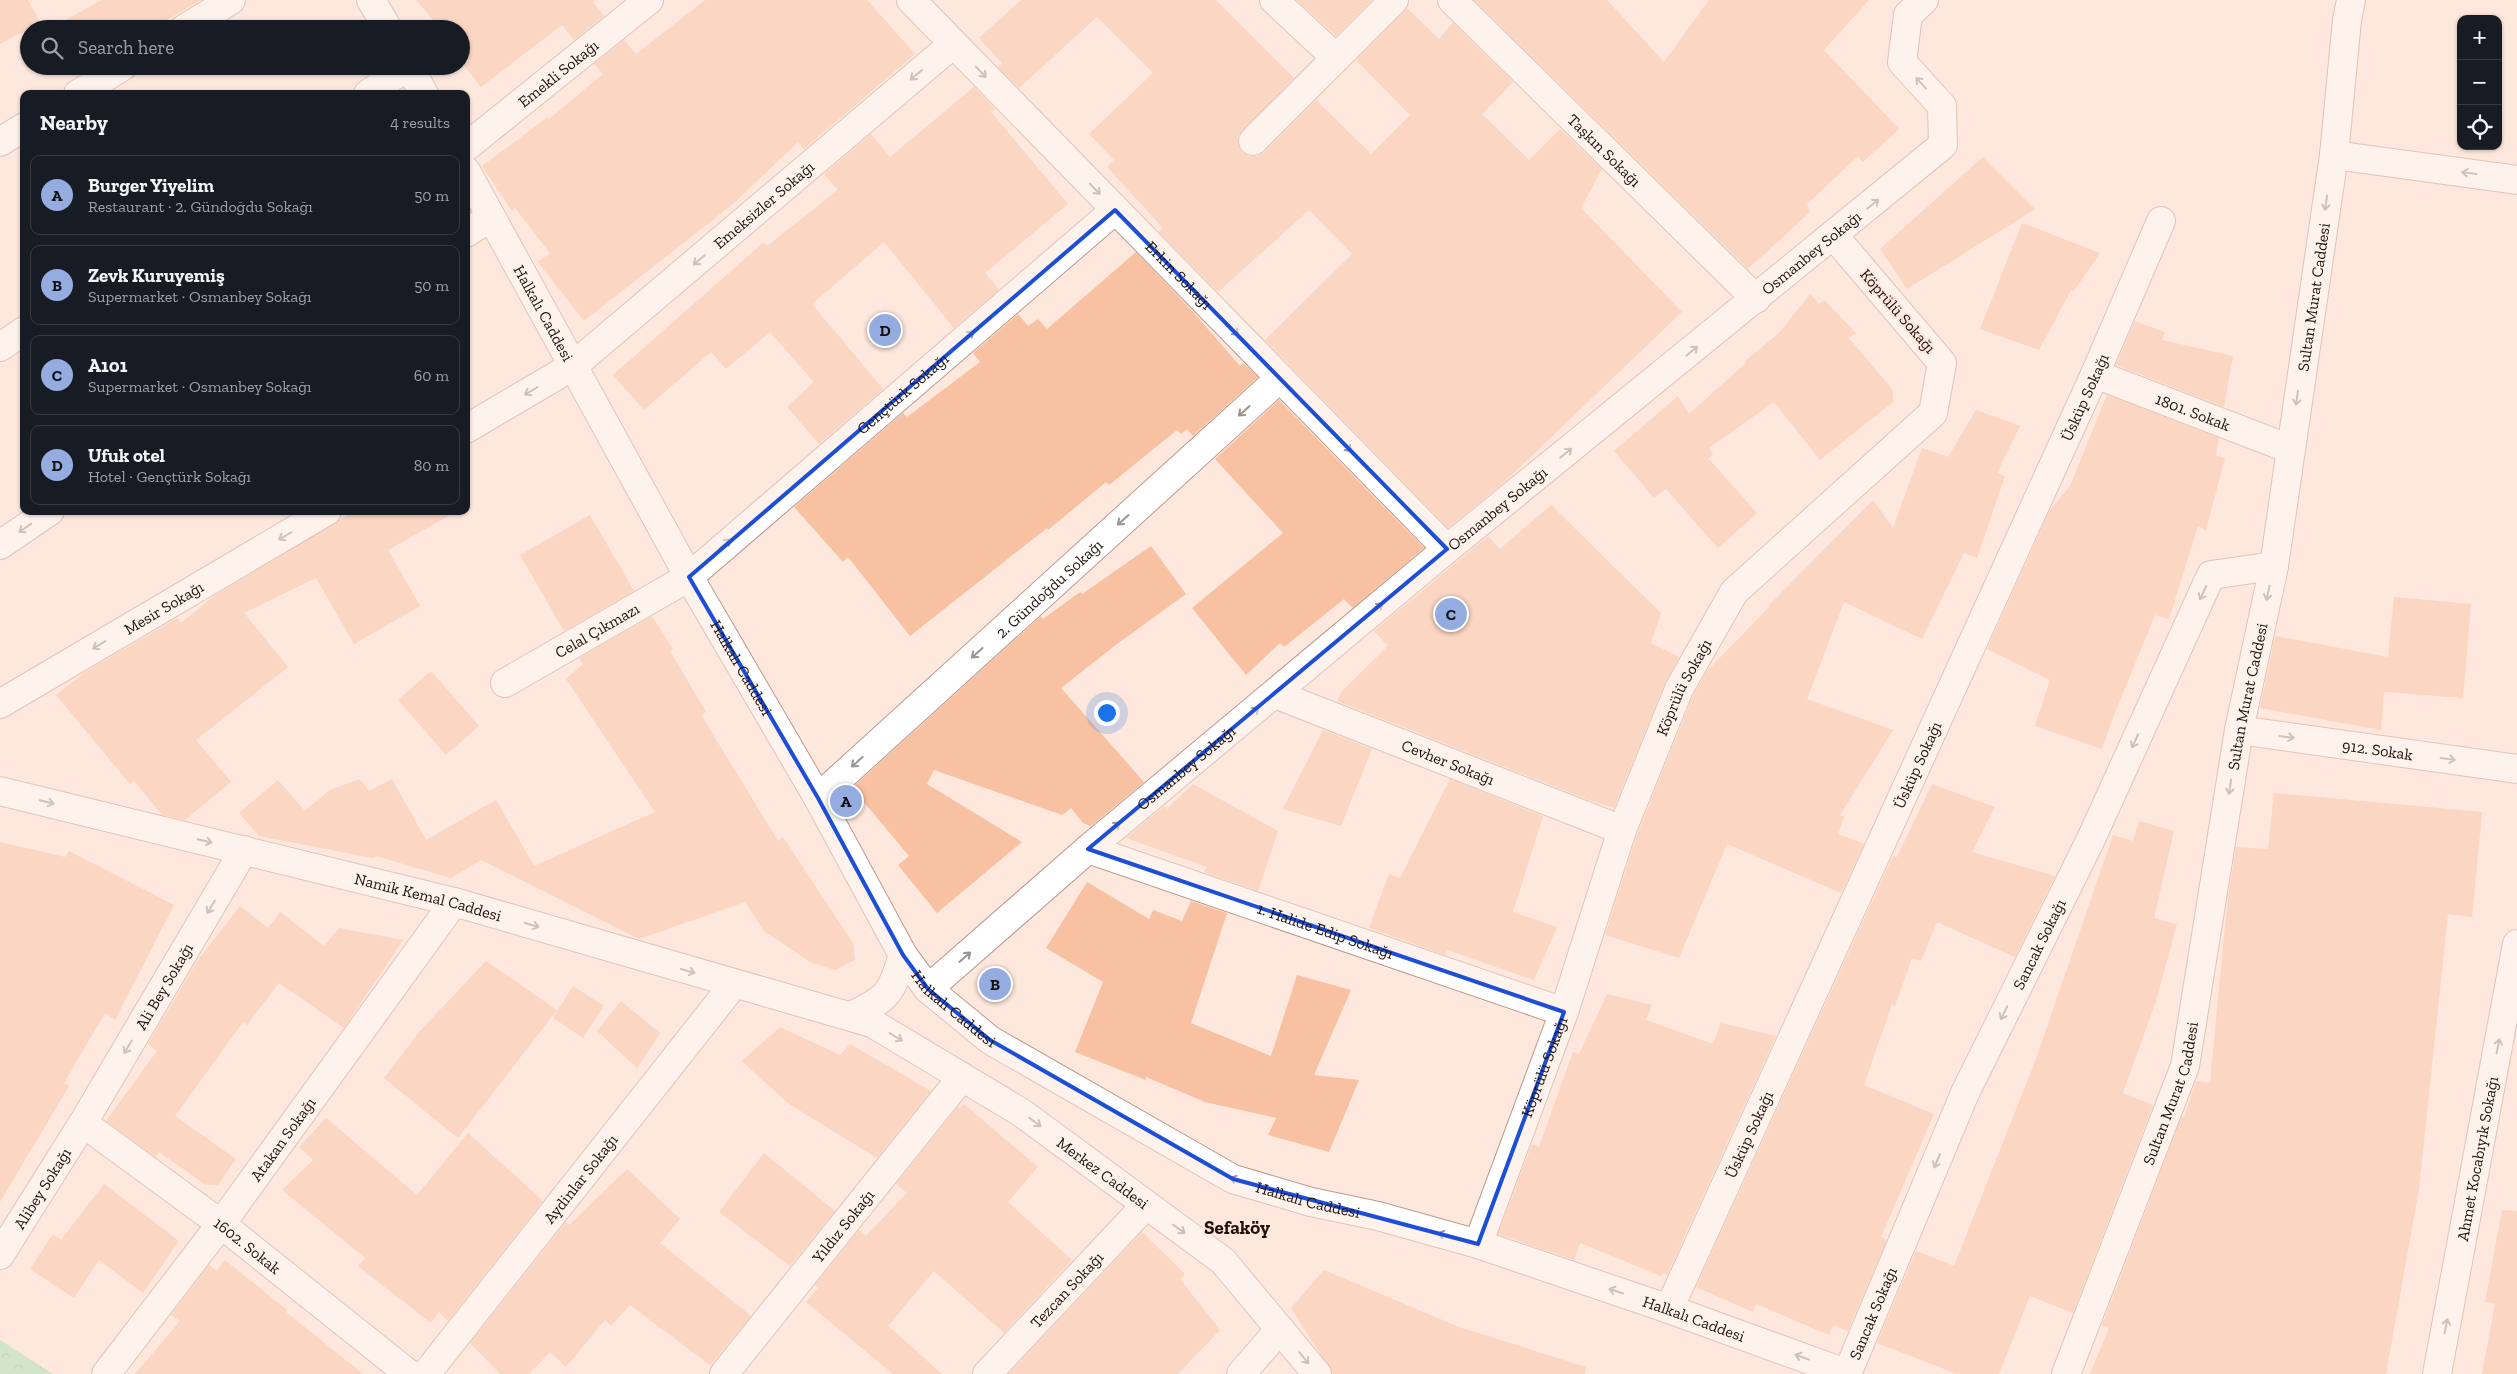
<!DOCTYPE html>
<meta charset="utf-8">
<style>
:root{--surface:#171b24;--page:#242831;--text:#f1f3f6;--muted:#9ea1a6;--line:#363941;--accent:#94acdf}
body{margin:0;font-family:"Zilla Slab",serif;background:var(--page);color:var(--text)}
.controls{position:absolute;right:15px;top:15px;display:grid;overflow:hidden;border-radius:10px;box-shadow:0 1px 4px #0004}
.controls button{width:45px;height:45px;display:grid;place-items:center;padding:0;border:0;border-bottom:1px solid var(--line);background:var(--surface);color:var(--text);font:25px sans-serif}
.you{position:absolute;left:1106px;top:712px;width:18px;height:18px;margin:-12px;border:4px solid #fff;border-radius:50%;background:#1a73e8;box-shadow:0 0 0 8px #1a73e833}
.badge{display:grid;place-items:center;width:32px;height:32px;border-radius:50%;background:var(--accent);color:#111;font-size:16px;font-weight:700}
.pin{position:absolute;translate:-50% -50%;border:2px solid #fff;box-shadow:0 1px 5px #0006}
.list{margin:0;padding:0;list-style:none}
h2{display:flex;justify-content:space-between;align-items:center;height:65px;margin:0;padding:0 20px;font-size:21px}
h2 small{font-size:16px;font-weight:400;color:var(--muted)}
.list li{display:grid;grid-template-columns:32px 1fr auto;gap:15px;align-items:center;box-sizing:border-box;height:80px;margin:0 10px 10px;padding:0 10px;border:1px solid var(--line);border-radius:10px}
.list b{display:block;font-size:19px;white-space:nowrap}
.list p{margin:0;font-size:16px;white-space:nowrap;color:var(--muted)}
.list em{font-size:16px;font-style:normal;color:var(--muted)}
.icon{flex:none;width:28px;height:28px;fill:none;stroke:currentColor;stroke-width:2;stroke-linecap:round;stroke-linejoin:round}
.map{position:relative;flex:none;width:2517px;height:1374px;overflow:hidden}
.search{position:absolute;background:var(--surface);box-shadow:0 1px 4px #0004;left:20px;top:20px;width:450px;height:55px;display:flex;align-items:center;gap:12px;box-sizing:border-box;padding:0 18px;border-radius:28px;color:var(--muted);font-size:19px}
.panel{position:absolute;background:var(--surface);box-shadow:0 1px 4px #0004;left:20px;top:90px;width:450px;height:425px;border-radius:10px}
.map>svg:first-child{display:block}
.park{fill:url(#park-crowns)}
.building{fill:#f8c1a2}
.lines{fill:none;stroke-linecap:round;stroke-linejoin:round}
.minor-casing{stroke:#be9a8b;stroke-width:30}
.major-casing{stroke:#be9a8b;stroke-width:30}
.minor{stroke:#fff;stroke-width:28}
.major{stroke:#fff;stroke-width:28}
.oneway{stroke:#9a9492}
.marked{fill:none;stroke:#1d4ed8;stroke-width:4;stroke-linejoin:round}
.labels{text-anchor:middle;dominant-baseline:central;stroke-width:4.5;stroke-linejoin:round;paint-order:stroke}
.street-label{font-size:16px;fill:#1f120c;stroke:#fee7dd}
.quarter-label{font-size:19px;font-weight:bold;fill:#1f120c;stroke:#fee7dd}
</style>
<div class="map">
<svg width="2517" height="1374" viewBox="0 0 2517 1374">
<defs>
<pattern id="park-crowns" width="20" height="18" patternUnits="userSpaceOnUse" patternTransform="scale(1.25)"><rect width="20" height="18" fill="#9edfb2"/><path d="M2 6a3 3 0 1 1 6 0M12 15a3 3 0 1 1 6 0" fill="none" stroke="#88be98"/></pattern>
</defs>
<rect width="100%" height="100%" fill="#fee7dd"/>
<path class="park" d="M0,1340L53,1374H0Z"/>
<path class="building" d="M0,0H28L40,23L0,44Z
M102,0H201L152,29H60L58,24Z
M416,0H595L593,2L604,16L574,40L562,25L481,87L461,61V29H436L432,24L435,22Z
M705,0H867L915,54L804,149L798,142L733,204L584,321L538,262L550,253L515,208L512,211L482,166L548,117L549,119L603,74L594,64L624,40L636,54Z
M1021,0H1216L1294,78L1238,136V145L1242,152L1249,156H1258L1264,152L1316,100L1371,154L1410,115L1356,60L1407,8L1439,39L1453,23L1513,82L1482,114L1529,160L1560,129L1602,169L1581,208L1682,312L1500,486L1448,528L1265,340L1352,254L1309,210L1218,292L1159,232L1163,228L1107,167L1114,160L1089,134L1153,73L1097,17L1019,88L998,67L1002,63L979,38Z
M1297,0H1372L1336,36Z
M1474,0H1607L1664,62L1709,0H1869L1824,50L1899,129L1863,162L1858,156L1807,204L1810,212L1748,269Z
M974,87L995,109L991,112L1068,204L985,273L999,290L954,328L884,242L812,304L883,389L819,444L787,407L814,382L770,332L726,369L711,352L644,410L613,375L764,242L767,246L838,190L824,174L871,134L890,157Z
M1983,157L2035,209L1907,289L1880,249Z
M2022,223L2100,253L2074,291L2071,290L2039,350L1980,329Z
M1136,252L1194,313L1240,366L1243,363L1258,377L1193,436L1187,429L1181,434L1177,430L1109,485L1106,482L1048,530L1047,528L910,636L848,557L843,562L794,507L903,413L907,417L980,362L973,353L1018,314L1028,326L1038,319L1047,329Z
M1810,294L1819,304L1824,300L1856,333L1849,338L1893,390V402L1820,460L1774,402L1709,448L1713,455L1708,458L1757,513L1718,548L1666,489L1654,498L1614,451L1678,396L1689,414L1746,363L1744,362L1780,332Z
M2135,321L2165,332L2162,340L2233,356L2224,407L2116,365Z
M2107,395L2219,438L2216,455L2225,458L2206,530L2198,526L2169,619L2155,615L2114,715L2102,749L2035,726L2050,680L1987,649L2050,510L2070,486Z
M1279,400L1424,548L1353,608L1344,599L1284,647L1280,643L1246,675L1192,608L1283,533L1215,459Z
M1976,410L2020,426L1997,473L2005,476L1977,558L1964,553L1922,639L1844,602L1807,699L1893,730L1840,815L1844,817L1838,834L1864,844L1841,893L1727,844L1679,958L1605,935L1637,835L1693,696L1707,671L1769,607L1768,606L1873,500L1893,528L1922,448L1948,457Z
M1551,505L1661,613L1651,643L1679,657L1665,683L1614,808L1594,802L1337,701L1342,691L1388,646L1374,631L1488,536L1500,549Z
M354,511H457L388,550L420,606L354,644L316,578L244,613L288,667L196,740L231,782L185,820L162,815L134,781L130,784L56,695L85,672L177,618L181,623L215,595Z
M590,515L634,591L564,631L520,555Z
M1151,546L1186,594L1117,644L1061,688L1144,782L1091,826L1083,823L1071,808L1062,815L934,770L927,784L1022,842L937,913L898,865L909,856L852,788L1041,616L1043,619L1080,592L1082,594Z
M2394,597L2471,604L2463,698L2384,692L2381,730L2260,708L2275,636L2388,657Z
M652,616L673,649L670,651L706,712L701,715L778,841L783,837L853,943L855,960L835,970L810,962L764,931L745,902L639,939L481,860L451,878L376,856L373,858L259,836L239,813L278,780L305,811L330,790L360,779L369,791L392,779L426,840L496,800L534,866L655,812L566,679L583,664L579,658Z
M431,671L479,726L446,755L398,700Z
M1323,730L1372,749L1341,826L1283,809Z
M1450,779L1543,816L1513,912L1557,927L1534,980L1447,950L1445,955L1369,928L1389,874L1400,878Z
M1193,784L1278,831L1258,891L1204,872L1207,867L1126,838L1164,806L1167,809Z
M1932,784L1995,807L1972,852L2055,876L2015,957L1937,922L1921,961L1912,958L1895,1006L1892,1004L1864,1085L1934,1114L1881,1237L1887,1240L1848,1331L1833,1325L1829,1335L1756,1304L1753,1312L1696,1287L1893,856L1897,857Z
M2274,793L2482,812L2472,917L2448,914L2419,1189L2386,1374H2090L2109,1328L2102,1325L2182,1116L2184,1117L2196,1081L2210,1083L2227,905L2236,847L2268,849Z
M2139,821L2174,831L2154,918L2177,924L2156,1001L2123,1093L2153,1105L2073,1313L2030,1296L1999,1374H1957L1877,1343L1916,1251L1954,1266L2036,1059L2113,835L2133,841Z
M0,842L65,857L69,851L174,905L115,1020L105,1013L64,1083L69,1086L0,1202Z
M1087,882L1149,919L1153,910L1182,921L1191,901L1227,913L1191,1023L1271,1056L1297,975L1351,990L1314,1075L1359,1080L1329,1152L1268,1135L1276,1118L1205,1102L1146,1077V1080L1075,1052L1103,982L1046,948Z
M240,906L268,928L280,912L324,946L339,928L403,940L344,1028L279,983L247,1025L243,1022L175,1116L236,1159L218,1185H206L159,1152L155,1157L106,1121L157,1051L148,1044L198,960Z
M486,961L557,1010L458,1138L384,1078L420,1031Z
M573,986L604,1006L583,1038L553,1018Z
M1607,994L1652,1005L1646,1020L1713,1044L1721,1023L1776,1036L1667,1275L1662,1273L1661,1276L1580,1243L1574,1260L1498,1234L1532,1144L1539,1147L1573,1052L1579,1054Z
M621,1001L660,1033L637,1068L597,1031Z
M780,1027L840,1055L850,1044L931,1091L877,1158L789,1104L742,1061Z
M964,1104L1038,1167L1008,1202L1072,1260L1004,1333L934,1271L888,1326L942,1374H893L806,1302L818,1288L815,1285L859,1230L866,1236L907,1193L896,1184L958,1107L960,1108Z
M326,1118L417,1195L468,1133L543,1201L448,1321L439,1312L431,1323L358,1266L365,1258L282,1190L313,1160L299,1147Z
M764,1153L835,1211L790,1266L719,1212Z
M627,1169L680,1219L660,1243L751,1316L710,1365L630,1305L611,1326L605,1320L566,1367L550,1352L529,1374H500L470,1343L566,1222L569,1225Z
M104,1184L179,1241L143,1293L99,1260L74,1298L30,1269L53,1234L61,1240Z
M2502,1210L2517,1211V1374H2482L2495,1303L2485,1302Z
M1142,1232L1185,1274L1180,1279L1220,1330L1178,1374H1008Z
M225,1260L287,1310L286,1312L363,1374H135L180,1321L171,1315L209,1265L217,1271Z
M1324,1270L1459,1327L1586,1367L1585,1374H1333L1291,1308Z"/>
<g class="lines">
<defs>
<g id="minor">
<path id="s1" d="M911,0L1447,549"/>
<path d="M1274,0L1336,58"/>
<path id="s2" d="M1452,0L1756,299"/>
<path d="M184,29L231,0"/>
<path d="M78,94L123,66"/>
<path d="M368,94L408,66"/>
<path d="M1253,141L1394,0"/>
<path d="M0,142L24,127"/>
<path id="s3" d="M466,147L649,0"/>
<path d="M2334,155L2517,180"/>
<path d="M466,233L491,217"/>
<path d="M0,347L24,331"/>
<path id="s4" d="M2095,374L2290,449"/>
<path id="s5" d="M466,429L573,366L953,44"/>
<path d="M0,545L50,511"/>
<path id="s6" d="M505,683L689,577L1115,210"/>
<path id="s7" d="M1275,694L1622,830"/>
<path id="s8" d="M0,704L327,511"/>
<path id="s9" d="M2239,730L2517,769"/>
<path id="s10" d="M818,798L1280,378"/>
<path id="s11" d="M1088,849L1564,1012"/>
<path id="s12" d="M928,989L1088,849L1447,549L1943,145L1942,106L1902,62L1908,15L1924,0"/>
<path id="s13" d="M83,1123L221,1224L409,1374"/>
<path id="s14" d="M1478,1244L1564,1012L1622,830L1679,689L1734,592L1933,413L1942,363L1834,236"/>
<path id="s15" d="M0,1255L83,1123L244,850"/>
<path id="s16" d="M1669,1309L2095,374L2161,221"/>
<path id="s17" d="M106,1374L221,1224L454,902"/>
<path id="s18" d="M426,1374L734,984"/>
<path id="s19" d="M724,1374L962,1077"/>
<path id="s20" d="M987,1374L1146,1205"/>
<path d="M1241,1374L1280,1329"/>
<path id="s21" d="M1847,1374L1965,1093L2091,839L2211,575L2274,566"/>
<path id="s22" d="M2066,1374L2185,1066L2239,730L2274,566L2334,155L2347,20L2351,0"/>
<path id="s23" d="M2437,1374L2517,944"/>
</g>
<g id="major">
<path d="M371,0L388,29"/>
<path d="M409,66L424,94"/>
<path id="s24" d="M466,171L689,577L818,798L903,955L928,989L990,1040L1233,1179L1311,1202L1378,1216L1478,1244L1669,1309L1848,1374"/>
<path id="s25" d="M0,791L454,902L872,1023L1022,1113L1223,1261L1317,1374"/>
<path d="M853,1015C889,998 891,993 903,955"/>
</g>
</defs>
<use href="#minor" class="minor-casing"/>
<use href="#major" class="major-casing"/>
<use href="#minor" class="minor"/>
<use href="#major" class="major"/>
</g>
<defs><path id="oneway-shaft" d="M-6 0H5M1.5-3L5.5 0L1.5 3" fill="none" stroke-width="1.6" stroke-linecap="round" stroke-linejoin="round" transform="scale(1.25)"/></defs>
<g class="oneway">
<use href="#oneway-shaft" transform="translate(981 72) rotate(46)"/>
<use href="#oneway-shaft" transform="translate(916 75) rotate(140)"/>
<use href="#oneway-shaft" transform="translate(1921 83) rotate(-132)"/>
<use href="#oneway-shaft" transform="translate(2469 173) rotate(-172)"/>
<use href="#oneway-shaft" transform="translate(1095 189) rotate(46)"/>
<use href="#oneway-shaft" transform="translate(2326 203) rotate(98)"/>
<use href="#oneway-shaft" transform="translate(1873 204) rotate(-39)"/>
<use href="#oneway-shaft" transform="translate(699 260) rotate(140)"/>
<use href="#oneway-shaft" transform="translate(1233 330) rotate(46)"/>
<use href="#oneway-shaft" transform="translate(968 336) rotate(-41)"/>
<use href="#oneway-shaft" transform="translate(1692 351) rotate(-39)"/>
<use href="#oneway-shaft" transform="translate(531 391) rotate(150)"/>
<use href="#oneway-shaft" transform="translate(2297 398) rotate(98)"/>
<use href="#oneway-shaft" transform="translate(1244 411) rotate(138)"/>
<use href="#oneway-shaft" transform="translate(1346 446) rotate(46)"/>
<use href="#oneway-shaft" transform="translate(1566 453) rotate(-39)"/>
<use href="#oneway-shaft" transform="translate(1123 520) rotate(138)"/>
<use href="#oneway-shaft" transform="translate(25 528) rotate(146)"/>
<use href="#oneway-shaft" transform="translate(285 536) rotate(150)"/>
<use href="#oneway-shaft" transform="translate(725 544) rotate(-41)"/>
<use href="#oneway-shaft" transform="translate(2203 593) rotate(115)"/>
<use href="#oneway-shaft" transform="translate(2268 593) rotate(102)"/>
<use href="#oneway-shaft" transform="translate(1377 608) rotate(-40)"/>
<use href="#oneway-shaft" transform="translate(99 645) rotate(149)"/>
<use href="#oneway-shaft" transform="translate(977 653) rotate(138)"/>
<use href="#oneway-shaft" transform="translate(1253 712) rotate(-40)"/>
<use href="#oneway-shaft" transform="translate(2287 737) rotate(8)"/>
<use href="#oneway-shaft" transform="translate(2135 741) rotate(115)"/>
<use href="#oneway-shaft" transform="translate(2448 759) rotate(8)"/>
<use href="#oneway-shaft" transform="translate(857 762) rotate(138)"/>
<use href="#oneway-shaft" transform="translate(2230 787) rotate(99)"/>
<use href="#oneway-shaft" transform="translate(47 802) rotate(14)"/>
<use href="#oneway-shaft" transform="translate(1114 827) rotate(-40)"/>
<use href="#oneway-shaft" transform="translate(205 841) rotate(14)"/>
<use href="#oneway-shaft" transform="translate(211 907) rotate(121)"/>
<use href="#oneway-shaft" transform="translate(532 925) rotate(16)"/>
<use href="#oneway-shaft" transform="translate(965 957) rotate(-41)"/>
<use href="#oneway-shaft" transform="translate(688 971) rotate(16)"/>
<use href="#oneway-shaft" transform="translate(2004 1013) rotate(116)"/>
<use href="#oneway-shaft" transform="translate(896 1037) rotate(31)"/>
<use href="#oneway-shaft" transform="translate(2498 1046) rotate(-79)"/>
<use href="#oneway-shaft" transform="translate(128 1047) rotate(121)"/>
<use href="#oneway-shaft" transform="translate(1035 1122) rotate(37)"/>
<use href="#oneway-shaft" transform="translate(1937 1161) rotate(113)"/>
<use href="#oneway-shaft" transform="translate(1237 1180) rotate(-160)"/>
<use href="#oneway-shaft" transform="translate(1179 1229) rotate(36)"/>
<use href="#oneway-shaft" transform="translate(1445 1235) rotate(-164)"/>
<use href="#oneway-shaft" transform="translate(1616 1291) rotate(-161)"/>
<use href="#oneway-shaft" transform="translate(2446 1326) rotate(-79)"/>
<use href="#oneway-shaft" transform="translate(1802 1357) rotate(-160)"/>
<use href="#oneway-shaft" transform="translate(1304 1358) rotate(51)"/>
</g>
<path d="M0 0H2517V1374H0ZM1115,210L1447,549L1088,849L1564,1012L1478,1244L1233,1179L990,1040L928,989L903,955L818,798L689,577Z" fill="#fee7dd" fill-opacity=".55" fill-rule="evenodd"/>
<path class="marked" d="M1115,210L1447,549L1088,849L1564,1012L1478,1244L1233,1179L990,1040L928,989L903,955L818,798L689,577Z"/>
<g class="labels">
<g class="street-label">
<text stroke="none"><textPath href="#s3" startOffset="118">Emekli Sokağı</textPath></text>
<text stroke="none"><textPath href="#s2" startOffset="214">Taşkın Sokağı</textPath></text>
<text stroke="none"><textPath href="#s5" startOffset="374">Emeksizler Sokağı</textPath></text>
<text stroke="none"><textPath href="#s12" startOffset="1150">Osmanbey Sokağı</textPath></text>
<text stroke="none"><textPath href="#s1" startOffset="384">Erkin Sokağı</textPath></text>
<text stroke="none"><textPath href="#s22" startOffset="1110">Sultan Murat Caddesi</textPath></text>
<text transform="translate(1898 311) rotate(49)">Köprülü Sokağı</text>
<text stroke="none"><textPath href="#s24" startOffset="162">Halkalı Caddesi</textPath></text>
<text stroke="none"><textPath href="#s6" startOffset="494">Gençtürk Sokağı</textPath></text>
<text stroke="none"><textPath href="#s16" startOffset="1002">Üsküp Sokağı</textPath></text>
<text stroke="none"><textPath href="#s4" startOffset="105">1801. Sokak</textPath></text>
<text stroke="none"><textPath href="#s12" startOffset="745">Osmanbey Sokağı</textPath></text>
<text stroke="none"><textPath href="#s10" startOffset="312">2. Gündoğdu Sokağı</textPath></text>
<text stroke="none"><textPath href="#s8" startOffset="190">Mesir Sokağı</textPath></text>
<text stroke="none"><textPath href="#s6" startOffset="106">Celal Çıkmazı</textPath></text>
<text stroke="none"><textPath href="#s24" startOffset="568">Halkalı Caddesi</textPath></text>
<text stroke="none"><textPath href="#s14" startOffset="594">Köprülü Sokağı</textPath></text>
<text stroke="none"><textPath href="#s22" startOffset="705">Sultan Murat Caddesi</textPath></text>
<text stroke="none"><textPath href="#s9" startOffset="140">912. Sokak</textPath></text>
<text stroke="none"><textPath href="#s7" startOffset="186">Cevher Sokağı</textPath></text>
<text stroke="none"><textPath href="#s16" startOffset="598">Üsküp Sokağı</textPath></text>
<text stroke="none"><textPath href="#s12" startOffset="340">Osmanbey Sokağı</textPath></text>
<text stroke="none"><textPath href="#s25" startOffset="441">Namik Kemal Caddesi</textPath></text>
<text stroke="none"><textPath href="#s11" startOffset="251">1. Halide Edip Sokağı</textPath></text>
<text stroke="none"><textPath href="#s21" startOffset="471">Sancak Sokağı</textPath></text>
<text stroke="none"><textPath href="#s15" startOffset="315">Ali Bey Sokağı</textPath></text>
<text stroke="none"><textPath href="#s24" startOffset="972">Halkalı Caddesi</textPath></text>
<text stroke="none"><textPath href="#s14" startOffset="189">Köprülü Sokağı</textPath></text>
<text stroke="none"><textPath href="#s22" startOffset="300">Sultan Murat Caddesi</textPath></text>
<text stroke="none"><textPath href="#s16" startOffset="192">Üsküp Sokağı</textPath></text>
<text stroke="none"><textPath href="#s17" startOffset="294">Atakan Sokağı</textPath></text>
<text stroke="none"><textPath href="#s23" startOffset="219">Ahmet Kocabıyık Sokağı</textPath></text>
<text stroke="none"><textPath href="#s25" startOffset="1178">Merkez Caddesi</textPath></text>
<text stroke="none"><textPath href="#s18" startOffset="249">Aydinlar Sokağı</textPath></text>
<text stroke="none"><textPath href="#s15" startOffset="79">Alibey Sokağı</textPath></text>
<text stroke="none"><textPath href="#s24" startOffset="1378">Halkalı Caddesi</textPath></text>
<text stroke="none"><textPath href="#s19" startOffset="190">Yıldız Sokağı</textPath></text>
<text stroke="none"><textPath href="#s13" startOffset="205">1602. Sokak</textPath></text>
<text stroke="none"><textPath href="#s20" startOffset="116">Tezcan Sokağı</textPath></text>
<text stroke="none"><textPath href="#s21" startOffset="66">Sancak Sokağı</textPath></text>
<text stroke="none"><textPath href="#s24" startOffset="1782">Halkalı Caddesi</textPath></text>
</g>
<g class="quarter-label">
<text x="1237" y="1227">Sefaköy</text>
</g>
</g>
</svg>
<div class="controls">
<button>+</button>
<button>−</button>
<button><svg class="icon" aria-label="locate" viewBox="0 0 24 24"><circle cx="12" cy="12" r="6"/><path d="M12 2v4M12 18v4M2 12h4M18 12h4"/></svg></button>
</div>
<div class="you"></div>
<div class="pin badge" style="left:846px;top:801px">A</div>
<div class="pin badge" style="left:995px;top:984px">B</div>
<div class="pin badge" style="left:1451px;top:614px">C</div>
<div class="pin badge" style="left:885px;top:330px">D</div>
<div class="search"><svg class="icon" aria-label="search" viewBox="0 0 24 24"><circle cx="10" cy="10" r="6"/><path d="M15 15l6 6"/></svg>Search here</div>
<section class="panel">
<h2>Nearby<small>4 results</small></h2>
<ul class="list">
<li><span class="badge">A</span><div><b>Burger Yiyelim</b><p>Restaurant · 2. Gündoğdu Sokağı</p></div><em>50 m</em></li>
<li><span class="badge">B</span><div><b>Zevk Kuruyemiş</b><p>Supermarket · Osmanbey Sokağı</p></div><em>50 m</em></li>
<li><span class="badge">C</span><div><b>A101</b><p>Supermarket · Osmanbey Sokağı</p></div><em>60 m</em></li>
<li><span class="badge">D</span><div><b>Ufuk otel</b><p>Hotel · Gençtürk Sokağı</p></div><em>80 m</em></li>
</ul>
</section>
</div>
